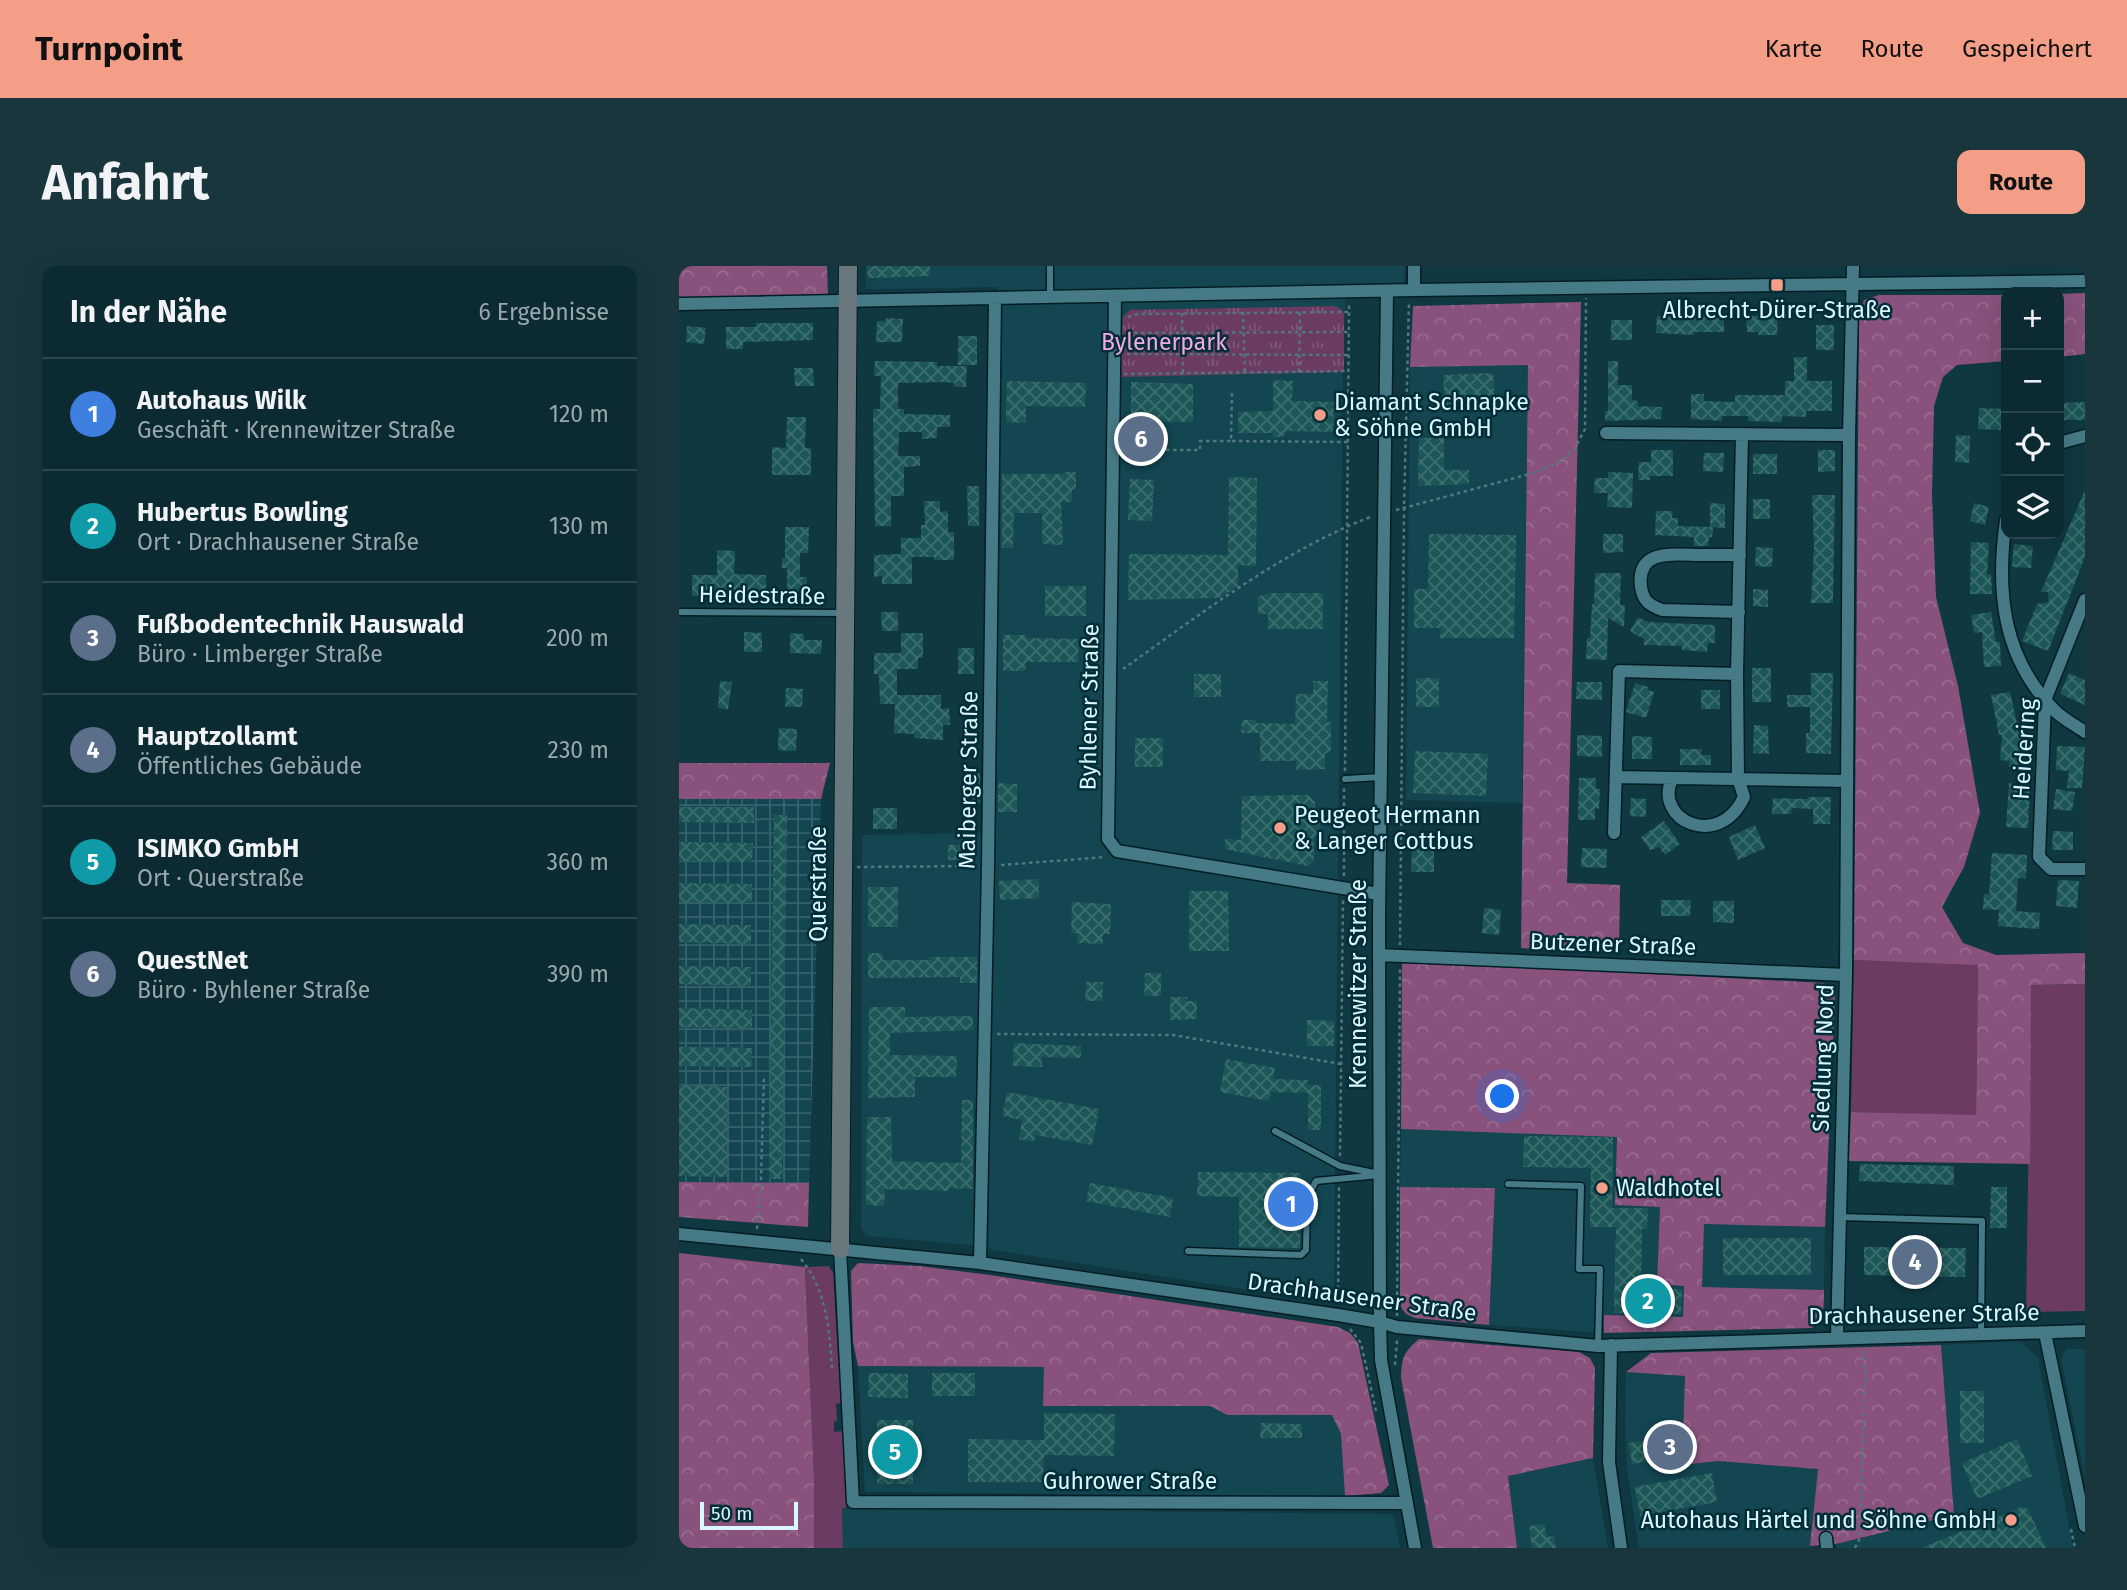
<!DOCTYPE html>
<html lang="de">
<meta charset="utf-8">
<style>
:root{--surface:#0b2a31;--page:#19363d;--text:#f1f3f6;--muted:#9aa7ab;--line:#2b464d;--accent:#f49e88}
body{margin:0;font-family:"Fira Sans",sans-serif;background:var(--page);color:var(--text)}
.controls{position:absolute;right:21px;top:21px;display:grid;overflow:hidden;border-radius:14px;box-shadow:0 7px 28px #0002}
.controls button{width:63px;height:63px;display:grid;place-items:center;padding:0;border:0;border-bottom:2px solid var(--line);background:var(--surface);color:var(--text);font:35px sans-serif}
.scale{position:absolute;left:21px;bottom:18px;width:98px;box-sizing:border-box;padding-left:7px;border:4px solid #dbf6fd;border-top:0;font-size:19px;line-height:24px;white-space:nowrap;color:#dbf6fd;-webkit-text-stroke:5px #022e37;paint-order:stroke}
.you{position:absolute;left:824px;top:831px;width:24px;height:24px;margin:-18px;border:5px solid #fff;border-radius:50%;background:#1a73e8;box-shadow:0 0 0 10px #1a73e833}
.badge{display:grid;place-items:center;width:46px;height:46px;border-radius:50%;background:var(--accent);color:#fff;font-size:23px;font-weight:700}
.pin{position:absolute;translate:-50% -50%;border:4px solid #fff;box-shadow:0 2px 7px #0006}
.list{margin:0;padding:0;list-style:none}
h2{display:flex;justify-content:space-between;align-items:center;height:91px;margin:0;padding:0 28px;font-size:30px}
h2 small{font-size:23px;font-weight:400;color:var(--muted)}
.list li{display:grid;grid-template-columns:46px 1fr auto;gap:21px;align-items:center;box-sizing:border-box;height:112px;padding:0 28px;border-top:2px solid var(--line)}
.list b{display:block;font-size:26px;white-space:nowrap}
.list p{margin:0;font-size:23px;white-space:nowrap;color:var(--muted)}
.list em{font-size:23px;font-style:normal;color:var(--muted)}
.icon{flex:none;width:38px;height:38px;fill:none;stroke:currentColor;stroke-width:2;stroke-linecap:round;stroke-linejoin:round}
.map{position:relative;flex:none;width:1406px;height:1282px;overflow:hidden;border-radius:14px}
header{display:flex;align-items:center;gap:42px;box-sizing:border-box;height:98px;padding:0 35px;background:var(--accent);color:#111}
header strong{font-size:33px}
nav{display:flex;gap:38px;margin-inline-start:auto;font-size:24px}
.intro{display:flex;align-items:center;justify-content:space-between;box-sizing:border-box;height:168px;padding:0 42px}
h1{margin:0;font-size:49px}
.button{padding:18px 32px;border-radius:14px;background:var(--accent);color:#111;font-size:24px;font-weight:700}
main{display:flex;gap:42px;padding:0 42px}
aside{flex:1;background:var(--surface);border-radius:14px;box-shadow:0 7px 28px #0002}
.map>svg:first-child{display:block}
.built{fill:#134651}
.industrial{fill:url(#industrial-grid)}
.grass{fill:#6b3b61}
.forest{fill:url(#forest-crowns)}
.park{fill:url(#park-tufts)}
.building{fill:url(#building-cross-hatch)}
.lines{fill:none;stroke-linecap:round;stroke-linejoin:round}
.lane-casing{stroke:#021e24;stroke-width:9}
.street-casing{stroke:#021e24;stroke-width:15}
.secondary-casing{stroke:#021e24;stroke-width:20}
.path{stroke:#52777f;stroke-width:2.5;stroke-dasharray:3.5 3.5;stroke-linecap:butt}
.lane{stroke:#467a87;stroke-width:6}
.street{stroke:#467a87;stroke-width:12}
.secondary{stroke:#68787c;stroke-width:18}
.poi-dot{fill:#f49e88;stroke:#022e37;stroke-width:2.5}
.labels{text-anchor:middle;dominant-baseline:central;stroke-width:5;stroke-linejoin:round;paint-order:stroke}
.poi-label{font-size:23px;fill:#dbf6fd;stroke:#022e37;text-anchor:start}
.park-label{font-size:23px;fill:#f7a7e5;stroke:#022e37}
.street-label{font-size:23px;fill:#dbf6fd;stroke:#022e37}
</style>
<header>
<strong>Turnpoint</strong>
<nav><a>Karte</a><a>Route</a><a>Gespeichert</a></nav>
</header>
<div class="intro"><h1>Anfahrt</h1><a class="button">Route</a></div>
<main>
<aside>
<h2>In der Nähe<small>6 Ergebnisse</small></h2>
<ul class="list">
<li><span class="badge" style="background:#3f7fe0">1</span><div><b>Autohaus Wilk</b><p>Geschäft · Krennewitzer Straße</p></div><em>120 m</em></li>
<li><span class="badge" style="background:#0f9aa8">2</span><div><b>Hubertus Bowling</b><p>Ort · Drachhausener Straße</p></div><em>130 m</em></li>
<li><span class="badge" style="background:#5c6f8a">3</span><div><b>Fußbodentechnik Hauswald</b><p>Büro · Limberger Straße</p></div><em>200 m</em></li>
<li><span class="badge" style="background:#5c6f8a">4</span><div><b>Hauptzollamt</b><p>Öffentliches Gebäude</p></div><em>230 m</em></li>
<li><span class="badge" style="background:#0f9aa8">5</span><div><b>ISIMKO GmbH</b><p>Ort · Querstraße</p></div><em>360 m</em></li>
<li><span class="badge" style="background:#5c6f8a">6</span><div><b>QuestNet</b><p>Büro · Byhlener Straße</p></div><em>390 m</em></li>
</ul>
</aside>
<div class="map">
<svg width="1406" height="1282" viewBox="0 0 1406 1282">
<defs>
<pattern id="industrial-grid" width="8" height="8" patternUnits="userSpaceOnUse" patternTransform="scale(1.75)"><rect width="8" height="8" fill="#134651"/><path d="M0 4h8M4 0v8" fill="none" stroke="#35616b"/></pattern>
<pattern id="forest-crowns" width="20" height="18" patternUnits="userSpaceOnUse" patternTransform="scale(1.75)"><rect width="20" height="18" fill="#88527c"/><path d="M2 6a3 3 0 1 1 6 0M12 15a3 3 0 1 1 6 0" fill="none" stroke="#986c90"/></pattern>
<pattern id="park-tufts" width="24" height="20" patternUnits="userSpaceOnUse" patternTransform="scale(1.75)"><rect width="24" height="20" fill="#6b3b61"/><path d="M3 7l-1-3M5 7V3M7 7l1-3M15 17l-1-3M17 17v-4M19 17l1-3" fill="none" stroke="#805879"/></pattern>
<pattern id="building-cross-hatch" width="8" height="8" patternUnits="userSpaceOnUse" patternTransform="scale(1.75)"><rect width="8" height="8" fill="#1c5656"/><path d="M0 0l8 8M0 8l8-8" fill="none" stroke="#3c6f6f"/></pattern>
</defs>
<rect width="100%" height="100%" fill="#0f3841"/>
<path class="built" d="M187,0H726L725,17L667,19L664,102L655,1027L646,1036L309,983L319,21L187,23Z
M849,98L843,537L727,534L731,101Z
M304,567L301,980L189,970L182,963L183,569Z
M722,863L938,871L936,939L981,941L978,1018L1005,1019L1004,1052L926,1049L925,1067L810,1059L816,922L721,921Z
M1024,958L1146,961L1145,1024L1022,1021Z
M1341,1075L1359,1092L1394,1282H1158L1157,1278L1275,1249L1262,1079Z
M1388,1083H1406V1212L1382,1092Z
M179,1100L366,1101L364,1140H531L548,1149H653L662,1168L666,1230L186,1226Z
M947,1106L1006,1110L1003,1199L1039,1195L1139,1203L1131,1282H960L948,1204L946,1154Z
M914,1192L929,1282H838L828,1210Z
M162,1242L714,1248L721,1282H164Z"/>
<path class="industrial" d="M0,533H142L130,917L0,916Z"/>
<path class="grass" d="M1175,694L1299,698L1297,850L1172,846Z
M1406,718V1045L1347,1046L1352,719Z
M150,1000L154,1007L162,1137L157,1138L158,1155L155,1156V1166L164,1165L167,1242H163L164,1282H135V1210L126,1001Z"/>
<path class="forest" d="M0,0H148L149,31L0,32Z
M1406,27V88L1380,91V28Z
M1200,29H1327V95L1278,99L1264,111L1255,140L1253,229L1257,331L1279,420L1301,547L1285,601L1263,641L1284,677L1317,689L1406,687V718L1352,719L1351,898L1170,895L1172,846L1297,849L1299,699L1175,694L1180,48L1185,34Z
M902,36L888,617L941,619L940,687L842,682L849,99L731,101L734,40Z
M0,497H151L142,533H0Z
M723,695L1145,717L1154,724L1156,731L1146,961L1025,958L1023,1021L1145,1024C1145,1039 1146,1052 1133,1062L925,1067V1049L1004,1051L1005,1020L978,1018L981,941L936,939L938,871L722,863Z
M0,916L130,917L129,961L0,951Z
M721,921L816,922L810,1059L736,1052L727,1048L721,1040Z
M0,987L126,1001L135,1210V1282H0Z
M179,997L240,1000L311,1009L659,1061L671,1067L679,1077L710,1219L702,1227L666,1230L662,1168L653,1149H548L531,1140H364L365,1101L179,1100L174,1076L172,1005Z
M740,1073L900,1086L911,1092L916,1102L914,1192L829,1210L838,1282H754L722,1112C723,1091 724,1087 740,1073Z
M1262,1079L1275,1249L1157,1278L1131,1280L1139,1203L1039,1195L1003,1199L1006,1110L947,1106L972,1087Z"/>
<path class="park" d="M656,40L662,43L665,47V106L441,111L444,51L451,44Z"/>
<path class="building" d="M188,0H251V10L189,12Z
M978,50L1015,52V50H1045V66H1015V69L977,67Z
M1067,50H1099L1098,69H1079L1080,66H1068Z
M207,52L224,53L223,76H197L198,55H207Z
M932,54H953V74H932Z
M77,57H134V74L64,76V83H47V61H77Z
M1137,59H1155V84H1137Z
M8,60L27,62L25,78L7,76Z
M279,70H298V99H279Z
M1115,91H1128V115H1153V145H1127V151L1103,150V156L1069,155V150H1043V155L1012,153V128H1025V135L1056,136V129H1106V115H1115Z
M196,95L258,96V100H288L287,121H278L275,120V117L264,116L219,117V143H225V148L271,149V161H258V172L243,173V166H220L219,190H241V200L225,201V230H212V260H196L194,143H201L202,110H195Z
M929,95H939V119H953V134L959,135V140L983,141L982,153L926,155V145H929Z
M115,102H134L135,120H116Z
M814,107L816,136L766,139L764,109Z
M594,114L614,115L613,135L655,136L654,166L609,165L604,170L594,172V167H559V146L594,145Z
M328,115L407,117L406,141L347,140V157L327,156Z
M452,116L514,118V156L475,155L473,186L452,185Z
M1406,136V154H1380V137Z
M1300,142L1325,143L1324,164L1299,163Z
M108,151H127L126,182H132V209H93V181L107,182Z
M1277,169L1291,170L1290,197L1276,196Z
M740,172H765V204H790V218L739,220Z
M972,184H994V210H971V214H959L960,196H972Z
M1139,184H1156V205L1139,206Z
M1025,187H1045L1044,206L1024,205Z
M1074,188H1098V208H1074Z
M386,206H397V222L393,224V236H382L384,279L363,278V247H335L334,282H323V208H383Z
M929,206L954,207L953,242L928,241L929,227H915L916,212H929Z
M550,211L578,212L577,300L559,299V320L540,332L449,334L450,288L549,289Z
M451,213L475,214L473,255L449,254Z
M288,220H300V260H289Z
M1406,224V291L1369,385L1343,375L1358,338L1370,336L1369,326H1362Z
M1133,229H1156L1154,337H1132L1135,281Z
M1074,233H1091V253H1074Z
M245,235H261V246L269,245V266H275V294H255V291H233V318H203V310L195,311V289L222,288V272H242V259H246Z
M1031,237L1046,238V262L1031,261Z
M1295,237L1310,241L1306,259L1291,255Z
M977,245H994L993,252H999V260L1034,261L1033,271H1030L1029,280H1015V271L976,269Z
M106,261H130L129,287H121V311H128L127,332H108V302H103V292H106Z
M750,268L837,269L835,372H761L762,362H735V323H749Z
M924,268H944V286L924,287Z
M1292,276L1310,277L1308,309L1312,308L1313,328H1291Z
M1335,278L1354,280L1352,302L1333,301Z
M1077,281L1094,282L1093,301L1076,300Z
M38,284L56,285L55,308L87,309V331L13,330V309H38Z
M916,307H942L941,339H946L945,361L929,352L928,394L907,393L908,372H911L913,338H915Z
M366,320H407V350H366Z
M1074,323L1089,324V341L1074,340Z
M589,327H644V363H589V348H579V331Z
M202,346H219V365H203Z
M1312,346L1317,376H1321L1322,400L1305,401L1303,366L1295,367L1292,349Z
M959,351L969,356L1036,359V377H1029L1028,386L1003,384V380L965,379V373L951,365Z
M65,366L83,367V386H65Z
M111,367L125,368V374H143L142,388L111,387Z
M222,367H244V392H239V403H218V429H262V443L270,442L271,459H264V474L235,472L236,468L215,467L216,438H201L200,408H195V387H222Z
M324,369H347V372L400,373L399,396H347L346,405H324Z
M279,382H295V408H279Z
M1073,402H1092V436H1073Z
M1132,407H1154L1152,488L1127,487V467H1131V441H1108V429H1132Z
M1390,407L1406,414V439L1381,428Z
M515,408H542V431H515Z
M737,412H760V441H737Z
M41,415L53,416L49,443L39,442Z
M634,415H649L648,456H652V484L646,488V503L617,504V495H581V467H562L563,454H577V457L616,458L617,428H634Z
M898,416H923V434L897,433Z
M956,417L969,421L968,424L975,426L967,452L947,446Z
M107,422L124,423L123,441H106Z
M1022,424H1041V443H1022Z
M1331,426L1343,480L1341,502L1330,501V495L1321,494L1323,469H1320L1312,429Z
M1075,459L1089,460L1090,488L1074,487Z
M100,462L118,463L117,485L99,484Z
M898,469L923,470V491L898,490Z
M953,470L973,471V493H953Z
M456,472H484V501H456Z
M1378,480L1406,481L1403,522H1388L1390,505L1377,504Z
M1001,483H1023L1022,489H1032V499H1001Z
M736,485L809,488L807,530L734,527Z
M289,507H301V537H294V530H289Z
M900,512H917V523H921L920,543L916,542V554H899Z
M319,517L338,518V546H319Z
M1330,517L1351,520L1349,562L1327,561Z
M1377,523L1396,526L1393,545L1374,543Z
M629,529L636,535L635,553L641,557L640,567L635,571V595L629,600L546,583V573L562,574L563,530Z
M1129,531H1152L1151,558H1134V543L1113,542L1112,548H1093L1094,532L1129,533Z
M952,532L967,533V551L951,550Z
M0,541H75V557L0,556Z
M194,542H218V563H194Z
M95,549H108L103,913H90Z
M985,555L1001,578L986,589L980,581L971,584L962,571Z
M1076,559L1086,582L1059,594L1050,571Z
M1374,565L1394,566V584H1373Z
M0,576L74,577L73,596L0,595Z
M269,579H287L286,594H269Z
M733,581L755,582V606H732Z
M903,582L928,583L927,602L902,601Z
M1313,587L1348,589L1347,613L1339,612L1337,645L1361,647L1360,663L1319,660L1320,644L1304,643L1305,628H1310Z
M360,613V632L321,634L320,615Z
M1379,614L1400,615L1398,642L1377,640Z
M0,617L73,618V637L0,636Z
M189,621H219V661H189Z
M510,625H549L550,685H510Z
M982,634H1012L1011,650H982Z
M1034,635H1055V657L1034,656Z
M393,636L432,638L431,668H424V678L398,677V667H392Z
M805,642L822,644L820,669L803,667Z
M0,658L72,659V678L0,676Z
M189,687H203L204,694H251V691H298V717H281V711L189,712Z
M0,700L72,701V720L0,718Z
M466,707H482V730H465Z
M407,716H424L423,735H406Z
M491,731H508V735H518V753L491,754Z
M190,741H226V751L294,750V764L211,767V789L278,790L277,811H236V831L189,832Z
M0,742L73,744V762L0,761Z
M628,754L655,755V780H628Z
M335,777L402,780V792L363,791V801L334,800Z
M0,781L73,782L72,801L0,800Z
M547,793L596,802L594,813L629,814V827L591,826L590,835L541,826Z
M0,819L48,821V911L0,910Z
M629,819H642V864H629Z
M328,826L420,843L413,879L356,869L355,876L340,873L343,854L323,850Z
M283,834H294V923L270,922V925L206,923L205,940L187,939L188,851H212L213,895L282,897Z
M845,870L934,871L933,942H969L968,963H963L962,1022L1003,1023L1002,1048L935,1047L937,961H911L912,902L844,901Z
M1181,898L1275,900V919L1180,915Z
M519,906L622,907L621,982L560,981V931L518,930Z
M411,917L494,932L491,951L407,935Z
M1312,921H1328V962H1311Z
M1044,972H1132V1009H1044Z
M1185,981L1287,982L1286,1011L1185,1009Z
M190,1107L229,1108V1132L189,1131Z
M253,1107H296V1130H253Z
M1281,1125H1305V1177H1281Z
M365,1147L436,1148L435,1190L365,1189L364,1216H289V1173L365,1174Z
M198,1154H234V1218H198Z
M582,1157L623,1158V1172H581Z
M995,1170L998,1191L953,1198L950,1177Z
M1338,1173L1353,1210L1298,1233L1283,1197Z
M1033,1207L1038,1236L961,1250L956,1221Z
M1343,1241L1349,1243L1367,1282H1242Z
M865,1258L868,1271L875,1270L877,1282H853L850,1260Z"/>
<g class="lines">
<defs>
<path id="lane" d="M371,0V31
M0,346L163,347
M666,513L702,511
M596,865L661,900L695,907
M829,918L902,920L900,1003H921L919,1080
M1161,951L1303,955L1302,1068
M509,985L622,989L627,984L628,932L637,915L700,909"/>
<path id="street" d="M735,24V0
M708,25L700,653L701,1056L702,1094L736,1282
M436,30L429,573L438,585L700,628
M0,38L735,24L1406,15
M927,167L1170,169
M1380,177L1406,170
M1327,254C1317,324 1323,391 1375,444C1384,453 1396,459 1406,466
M1406,334L1366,434L1360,591L1372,603H1406
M1060,346L983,344C970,339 964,335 962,321C957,284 992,288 1017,289C1032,289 1046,289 1061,289
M937,511L1168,515
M993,513C974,554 1040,585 1065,531L1059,512L1058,408L1063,168
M935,567L940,405L1058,408
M700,689L1167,709
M0,968L301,997L659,1049L701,1056L718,1061L919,1080L1406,1065
M161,983L174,1236L728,1237
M301,997L309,600L316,32
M1366,1067L1406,1260
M1158,1071L1167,709L1170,169L1174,0
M932,1079L930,1196L942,1282
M1147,1272L1148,1282"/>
<path id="secondary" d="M161,983L169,0"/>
</defs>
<use href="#lane" class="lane-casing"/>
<use href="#street" class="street-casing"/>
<use href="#secondary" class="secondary-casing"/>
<path class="path" d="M564,46L566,106
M503,47L504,107
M449,51L459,48L669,46
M448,67L669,66
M448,88L669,89
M620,106L621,46
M445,108L669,105
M553,127L552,175L669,176
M445,191H481V184H521V175H552
M717,244L858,206L882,195L896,182L906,163L907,32
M444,403C522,348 604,284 694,250
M666,505L670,39
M322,599L427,591
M178,601L298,600
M665,610V522
M721,679L725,243L730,35
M318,768L494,769L662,798
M661,890L664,634
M78,963L82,913L85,809
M122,993C148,1025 150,1062 153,1102
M659,1037L660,921
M718,1050L721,703
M671,1063L682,1077L697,1145
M716,1099L718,1074
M1392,1263L1396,1282
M1176,1282L1181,1272L1186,1105L1183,1085"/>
<use href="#lane" class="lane"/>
<use href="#street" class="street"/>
<use href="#secondary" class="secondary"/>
</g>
<g class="poi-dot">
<rect x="1091" y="12" width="14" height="14" rx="3.5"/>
<circle cx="641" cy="149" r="7"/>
<circle cx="601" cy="562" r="7"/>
<circle cx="923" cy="922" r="7"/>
<circle cx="1332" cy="1254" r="7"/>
</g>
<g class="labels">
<g class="poi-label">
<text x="1098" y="44" text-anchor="middle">Albrecht-Dürer-Straße</text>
<text x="655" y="136">Diamant Schnapke<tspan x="655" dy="26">&amp; Söhne GmbH</tspan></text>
<text x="615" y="549">Peugeot Hermann<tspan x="615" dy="26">&amp; Langer Cottbus</tspan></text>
<text x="937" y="922">Waldhotel</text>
<text x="1318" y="1254" text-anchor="end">Autohaus Härtel und Söhne GmbH</text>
</g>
<g class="park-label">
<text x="485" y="76">Bylenerpark</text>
</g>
<g class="street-label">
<text transform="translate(83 329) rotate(1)">Heidestraße</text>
<text transform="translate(410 441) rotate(-89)">Byhlener Straße</text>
<text transform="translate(1345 483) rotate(-86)">Heidering</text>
<text transform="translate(289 514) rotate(-89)">Maiberger Straße</text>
<text transform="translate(139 618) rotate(-90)">Querstraße</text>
<text transform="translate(934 678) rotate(2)">Butzener Straße</text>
<text transform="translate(679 718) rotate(-90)">Krennewitzer Straße</text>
<text transform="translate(1144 792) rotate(-88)">Siedlung Nord</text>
<text transform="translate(683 1031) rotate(8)">Drachhausener Straße</text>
<text transform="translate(1245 1048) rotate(-1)">Drachhausener Straße</text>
<text x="451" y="1215">Guhrower Straße</text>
</g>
</g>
</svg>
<div class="controls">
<button>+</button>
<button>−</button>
<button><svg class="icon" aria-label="locate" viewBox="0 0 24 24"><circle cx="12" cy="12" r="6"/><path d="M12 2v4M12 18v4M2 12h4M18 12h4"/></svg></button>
<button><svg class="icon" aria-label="layers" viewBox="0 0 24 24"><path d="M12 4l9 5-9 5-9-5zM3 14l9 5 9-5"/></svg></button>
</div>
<div class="scale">50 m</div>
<div class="you"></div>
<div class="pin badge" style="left:612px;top:938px;background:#3f7fe0">1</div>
<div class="pin badge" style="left:969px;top:1035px;background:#0f9aa8">2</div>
<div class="pin badge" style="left:991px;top:1181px;background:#5c6f8a">3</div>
<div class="pin badge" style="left:1236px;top:996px;background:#5c6f8a">4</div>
<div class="pin badge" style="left:216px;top:1186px;background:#0f9aa8">5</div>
<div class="pin badge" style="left:462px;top:173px;background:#5c6f8a">6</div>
</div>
</main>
